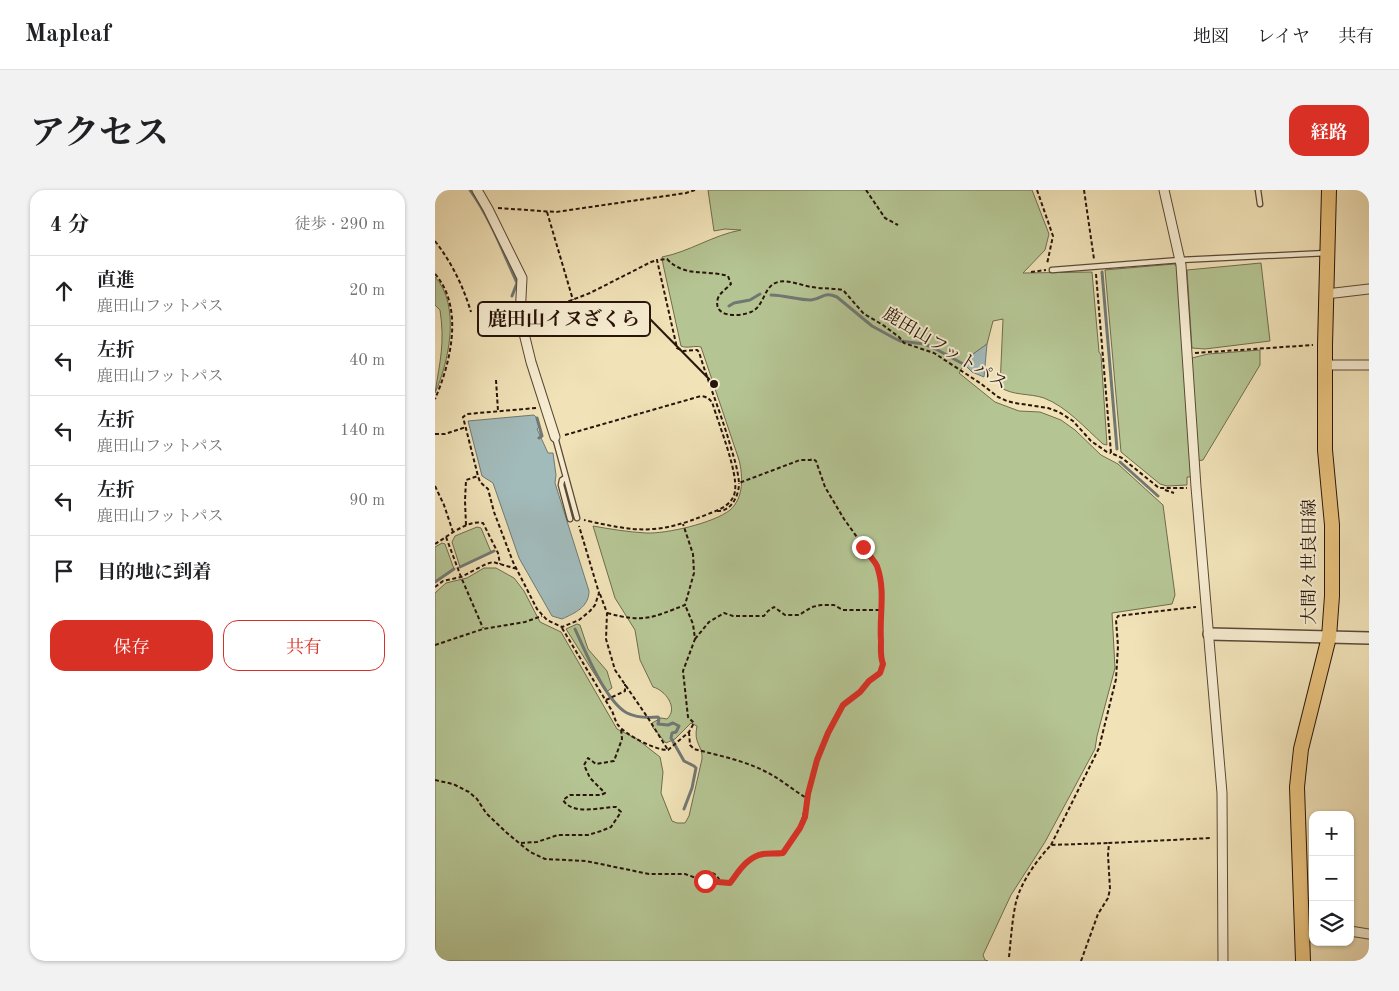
<!DOCTYPE html>
<html lang="ja">
<meta charset="utf-8">
<style>
:root{--surface:#fff;--page:#f2f2f2;--text:#202124;--muted:#757577;--line:#e0e0e0;--accent:#d93025}
body{margin:0;font-family:"Old Standard TT","Noto Serif JP",serif;background:var(--page);color:var(--text)}
.controls{position:absolute;right:15px;bottom:15px;display:grid;overflow:hidden;border-radius:10px;box-shadow:0 1px 4px #0004}
.controls button{width:45px;height:45px;display:grid;place-items:center;padding:0;border:0;border-bottom:1px solid var(--line);background:var(--surface);color:var(--text);font:25px sans-serif}
.stop{position:absolute;width:15px;height:15px;margin:-11px;border:4px solid #d93025;border-radius:50%;background:#fff}
.stop.end{background:#d93025;border-color:#fff;box-shadow:0 1px 5px #0008}
.list{margin:0;padding:0;list-style:none}
h2{display:flex;justify-content:space-between;align-items:center;height:65px;margin:0;padding:0 20px;font-size:21px}
h2 small{font-size:16px;font-weight:400;color:var(--muted)}
.list li{display:grid;grid-template-columns:32px 1fr auto;gap:15px;align-items:center;box-sizing:border-box;height:70px;padding:0 20px;border-top:1px solid var(--line)}
.list b{display:block;font-size:19px;white-space:nowrap}
.list p{margin:0;font-size:16px;white-space:nowrap;color:var(--muted)}
.list em{font-size:16px;font-style:normal;color:var(--muted)}
.actions{display:flex;gap:10px;padding:15px 20px}
.actions a{flex:1;padding:11px 0;border:1px solid var(--accent);border-radius:15px;text-align:center;font-size:18px;color:var(--accent)}
.actions .main{background:var(--accent);color:#fff}
.icon{flex:none;width:28px;height:28px;fill:none;stroke:currentColor;stroke-width:2;stroke-linecap:round;stroke-linejoin:round}
.map{position:relative;flex:none;width:934px;height:771px;overflow:hidden;border-radius:15px}
header{display:flex;align-items:center;gap:30px;box-sizing:border-box;height:70px;padding:0 25px;background:var(--surface);border-bottom:1px solid var(--line)}
header strong{font-size:24px}
nav{display:flex;gap:28px;margin-inline-start:auto;font-size:18px}
.intro{display:flex;align-items:center;justify-content:space-between;box-sizing:border-box;height:120px;padding:0 30px}
h1{margin:0;font-size:35px}
.button{padding:12px 22px;border-radius:15px;background:var(--accent);color:#fff;font-size:18px;font-weight:700}
main{display:flex;gap:30px;padding:0 30px}
aside{flex:1;background:var(--surface);border-radius:15px;box-shadow:0 1px 4px #0004}
.map>svg:first-child{display:block}
.green{fill:#b5c493;stroke:#6f6c4e}
.water{fill:#a1baba;stroke:#717873}
.lines{fill:none;stroke-linecap:round;stroke-linejoin:round}
.stream{stroke:#717873;stroke-width:3}
.service-casing{stroke:#5b4835;stroke-width:7}
.minor-casing{stroke:#5b4835;stroke-width:11}
.tertiary-casing{stroke:#5b4835;stroke-width:14}
.primary-casing{stroke:#291409;stroke-width:16}
.path{stroke:#291409;stroke-width:2;stroke-dasharray:4 2.5;stroke-linecap:butt}
.service{stroke:#f6ecd1;stroke-width:4.5}
.minor{stroke:#f6ecd1;stroke-width:9}
.tertiary{stroke:#f6ecd1;stroke-width:11}
.primary{stroke:#e8c17c;stroke-width:14}
.route{stroke:#d93025;stroke-width:6}
.labels{text-anchor:middle;dominant-baseline:central;stroke-width:4;stroke-linejoin:round;paint-order:stroke}
.street-label{font-size:18px;fill:#291409;stroke:#f6ecd1}
.leader{fill:none;stroke:#291409;stroke-width:2}
.callout-dot{fill:#291409;stroke:#f6ecd1;stroke-width:2}
.callout{fill:#f6ecd1;stroke:#291409;stroke-width:2}
.callout-label{font-size:19px;text-anchor:middle;font-weight:bold;fill:#291409}
</style>
<header>
<strong>Mapleaf</strong>
<nav><a>地図</a><a>レイヤ</a><a>共有</a></nav>
</header>
<div class="intro"><h1>アクセス</h1><a class="button">経路</a></div>
<main>
<aside>
<h2>4 分<small>徒歩 · 290 m</small></h2>
<ul class="list">
<li><svg class="icon" aria-label="ahead" viewBox="0 0 24 24"><path d="M12 20V5M6 11l6-6 6 6"/></svg><div><b>直進</b><p>鹿田山フットパス</p></div><em>20 m</em></li>
<li><svg class="icon" aria-label="left" viewBox="0 0 24 24"><path d="M17 20v-9H6M10 6l-5 5 5 5"/></svg><div><b>左折</b><p>鹿田山フットパス</p></div><em>40 m</em></li>
<li><svg class="icon" aria-label="left" viewBox="0 0 24 24"><path d="M17 20v-9H6M10 6l-5 5 5 5"/></svg><div><b>左折</b><p>鹿田山フットパス</p></div><em>140 m</em></li>
<li><svg class="icon" aria-label="left" viewBox="0 0 24 24"><path d="M17 20v-9H6M10 6l-5 5 5 5"/></svg><div><b>左折</b><p>鹿田山フットパス</p></div><em>90 m</em></li>
<li><svg class="icon" aria-label="arrive" viewBox="0 0 24 24"><path d="M6 21V4h12l-3 4 3 4H6"/></svg><div><b>目的地に到着</b></div></li>
</ul>
<div class="actions"><a class="main">保存</a><a>共有</a></div>
</aside>
<div class="map">
<svg width="934" height="771" viewBox="0 0 934 771">
<rect width="100%" height="100%" fill="#f1e2b8"/>
<filter id="stains"><feTurbulence type="fractalNoise" baseFrequency=".004" numOctaves="4"/><feColorMatrix values="0 0 0 0 .2 0 0 0 0 .09 0 0 0 0 .02 0 0 0 .5 -.17"/></filter>
<radialGradient id="worn" r=".72"><stop offset=".6" stop-color="#630" stop-opacity="0"/><stop offset="1" stop-color="#630" stop-opacity=".3"/></radialGradient>
<path class="green" d="M273,0H597L614,44L610,60L588,83L657,82L664,162L666,165L672,255L668,254C650,238 632,217 609,208C594,203 578,206 565,197L568,129L558,131L552,154L534,167L524,183L560,212L584,221L605,222L626,230L640,240L666,265L683,274L728,315L740,405L737,414L677,423L680,478L662,546L660,559L610,652L576,705L548,765L550,770L553,771H0V403L11,393L32,388L49,378H61L79,388L89,401L105,432L126,442L182,539L202,549L225,567L228,582L226,603L237,631L242,633H250L254,626L267,569C268,555 258,554 262,536L256,533L240,549L231,553C226,548 223,542 218,538L217,533L226,528L232,529C244,518 230,500 218,497L205,470L200,440L180,408L158,336C175,339 193,342 211,343C231,344 279,333 295,320C309,308 308,286 304,270L266,157C259,155 253,159 246,156L228,74L227,67C254,62 278,45 306,40L290,39L279,41Z
M826,73L835,151L770,159L757,158L752,80Z
M739,74L742,77L757,287H752V295L732,296L725,294L686,262L670,80Z
M0,87C26,115 14,172 0,203C5,171 10,153 5,120L0,115Z
M825,160V175L768,270L762,271L757,168L773,164Z
M42,337L46,338L56,362L25,377L17,352L20,346Z
M7,353L10,354L19,379L0,392V357Z
M142,434L145,435L153,459L172,481L177,498L171,502L131,439Z"/>
<path class="water" d="M552,154L549,187L537,182L530,175L534,167Z
M99,225L102,228L104,237L102,239L113,263H118L121,285L120,293L154,401C154,417 140,423 127,429L117,426L84,368L58,293L47,286L33,231Z"/>
<g class="lines">
<path class="stream" d="M35,0C55,28 68,62 82,93L77,106
M667,82L682,259
M336,105C349,105 363,110 376,110C388,109 388,101 402,107L437,136L459,148L465,151L489,154L499,158L530,175
M294,116L299,113L315,110L325,104
M102,228L107,246L104,248
M685,272L723,306
M25,377L59,361
M0,392L19,379
M140,439C150,461 171,512 192,523C202,528 212,528 223,527L224,528L223,534L233,535L238,533L244,536L241,542L237,543L236,548L249,571L259,576L261,578L257,598L249,619"/>
<defs>
<path id="service" d="M823,0L825,14
M617,80L745,70L892,63
M120,247L142,328
M130,288L127,290L126,295L135,329"/>
<path id="minor" d="M42,0L53,19L87,88L85,127L96,172L120,247
M729,0L746,75L761,297L787,603L788,771
M891,104L934,99
M890,175H934
M915,741L934,744"/>
<path id="tertiary" d="M774,444L934,448"/>
<path id="primary" d="M868,771L862,597L866,559L894,447L897,406V335L890,260V155L894,0"/>
</defs>
<use href="#service" class="service-casing"/>
<use href="#minor" class="minor-casing"/>
<use href="#tertiary" class="tertiary-casing"/>
<use href="#primary" class="primary-casing"/>
<path class="path" d="M431,0L450,28L463,35
M602,0L618,46L612,74
M649,0L659,69
M63,18L121,22L251,3L260,0
M112,22L138,110
M0,51C17,73 28,96 36,122
M596,82L611,80
M0,84C29,117 16,172 0,209
M661,84L676,263L687,268L724,298H752
M95,115H124L155,103L216,72L222,70
M760,163L878,155
M61,190L63,221
M101,218L32,224L28,227L43,286L45,292L53,299L59,322L78,372L102,419L112,430L127,437L144,430L155,421L160,415L164,403L144,336
M0,244H10L31,237
M130,245L266,206C272,207 276,209 278,215C284,235 303,282 300,301C298,315 284,320 273,324C222,345 201,342 149,330
M0,296L9,315L18,342
M730,300L739,303
M282,321C296,322 304,306 304,293
M31,335L30,311L31,290L43,286
M11,347L26,387L48,438
M0,354C12,347 33,329 48,333L63,363L65,374
M0,397L8,391L26,387L51,374L58,372L82,379
M165,404L172,423L171,449L180,480L213,528L233,560
M172,423C209,433 216,428 250,415L259,383L258,364L248,334
M127,438L177,521C179,525 180,531 183,535C192,546 220,560 233,560L254,542L259,533L253,527L248,481L260,449L258,434L250,415
M260,449L274,432L289,423L298,426H329L333,421L339,417L350,425H364L377,417L386,415H399L408,420H445
M0,455L48,439L90,432L107,426
M171,510L190,501V494
M254,542L255,555L259,559C285,566 313,571 337,585C349,592 361,602 373,609
M0,590L18,594L34,602L42,609L51,623L72,643L95,662L110,669L151,671L214,684H250L272,692L295,693C303,681 312,667 328,664C334,663 341,664 348,663L365,638L382,570L393,543L408,515L425,502L434,491L445,483L448,474L445,468L444,439L447,411L442,375L409,329L390,297L381,271L378,269L375,270H365L304,293C303,279 298,265 294,251C285,221 273,192 264,162L262,160L248,161L242,158L222,70L232,69C250,88 270,79 293,86L296,94C292,98 285,103 283,108C277,128 304,127 316,122C330,116 328,96 343,92C354,89 367,96 377,97C388,99 398,98 408,100L429,124L448,135L464,147L469,153L499,163L545,193L563,207L572,211L580,213L613,218L624,222L638,231L656,251L672,262L676,263
M86,653L102,652L123,645H153L166,641L176,637L186,622L181,617C165,617 138,626 128,610L135,605H166L170,603L155,588L149,575L153,568L161,574L179,571L187,549L186,538
M616,655L664,558L681,489L683,456L681,430L683,426L761,417
M270,691L271,686L276,682L281,685L284,689L280,693
M574,767C576,749 577,730 581,712C586,692 602,670 616,655L674,653
M646,771L663,724L673,708L675,699L673,665L674,653L777,648"/>
<use href="#service" class="service"/>
<use href="#minor" class="minor"/>
<use href="#tertiary" class="tertiary"/>
<use href="#primary" class="primary"/>
</g>
<g class="lines">
<path class="route" d="M270,691L295,693C304,681 312,667 328,664C334,663 341,664 348,663L365,638L370,627L373,604L382,570L393,543L408,515L425,502L434,491L445,483L448,474C445,466 446,459 446,451C444,426 451,401 442,376C439,370 432,363 428,357"/>
</g>
<g class="labels">
<g class="street-label">
<text transform="translate(510 159) rotate(31)">鹿田山フットパス</text>
<text transform="translate(875 372) rotate(-90)">大間々世良田線</text>
</g>
</g>
<path class="leader" d="M279 194L215 129"/>
<circle class="callout-dot" cx="279" cy="194" r="5"/>
<rect class="callout" x="43" y="112" width="172" height="34" rx="5"/>
<g class="callout-label">
<text x="129" y="135">鹿田山イヌざくら</text>
</g>
<rect width="100%" height="100%" filter="url(#stains)"/>
<rect width="100%" height="100%" fill="url(#worn)"/>
</svg>
<div class="controls">
<button>+</button>
<button>−</button>
<button><svg class="icon" aria-label="layers" viewBox="0 0 24 24"><path d="M12 4l9 5-9 5-9-5zM3 14l9 5 9-5"/></svg></button>
</div>
<div class="stop" style="left:270px;top:691px"></div>
<div class="stop end" style="left:428px;top:357px"></div>
</div>
</main>
